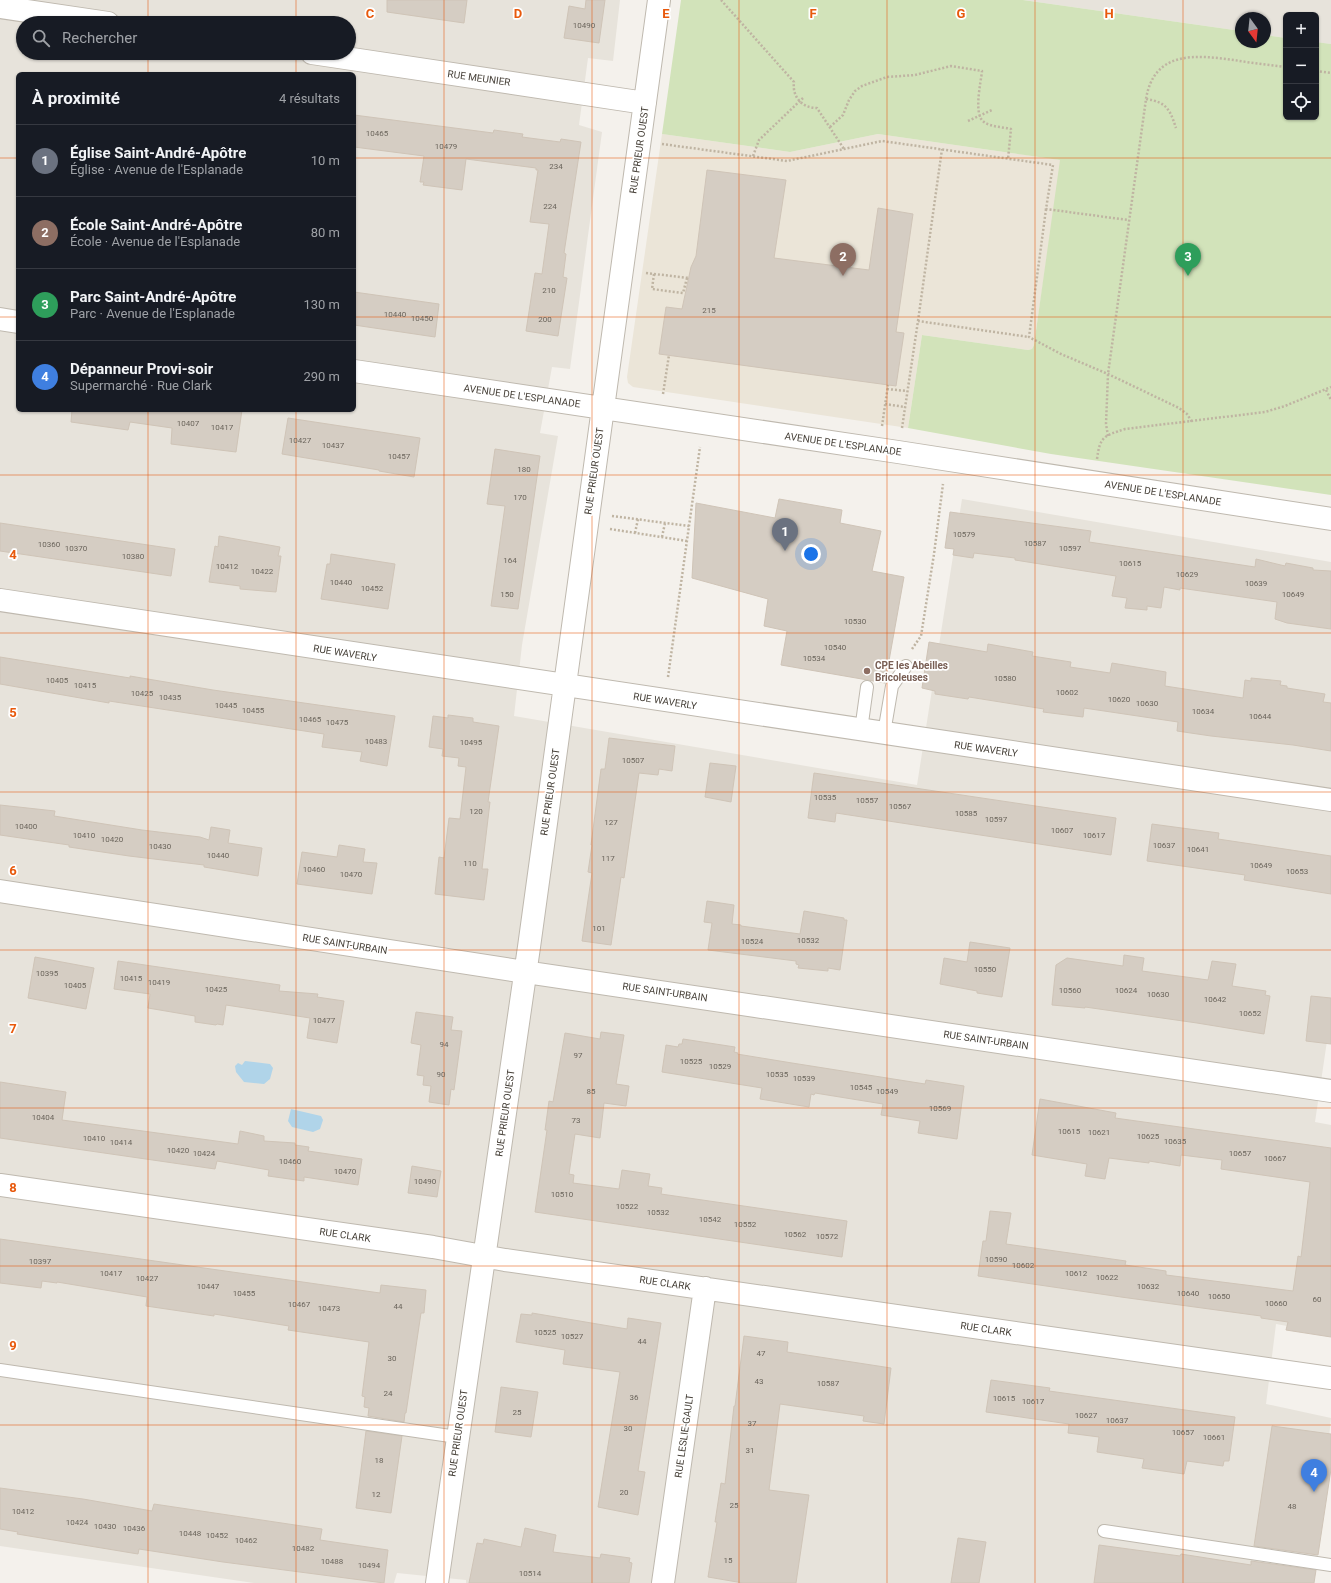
<!DOCTYPE html>
<html lang="fr">
<meta charset="utf-8">
<style>
:root{--surface:#171b24;--page:#20242c;--text:#f1f3f6;--muted:#9ea1a6;--line:#363941;--accent:#e14a36}
body{margin:0;font-family:Roboto,sans-serif;background:var(--page);color:var(--text)}
.controls{position:absolute;right:12px;top:12px;display:grid;overflow:hidden;border-radius:6px;box-shadow:0 1px 3px #0004}
.controls button{width:36px;height:36px;display:grid;place-items:center;padding:0;border:0;border-bottom:1px solid var(--line);background:var(--surface);color:var(--text);font:20px sans-serif}
.compass{position:absolute;left:1235px;top:12px;width:36px;height:36px;border-radius:50%;background:var(--surface);box-shadow:0 1px 3px #0004;rotate:165deg}
.you{position:absolute;left:811px;top:554px;width:14px;height:14px;margin:-10px;border:3px solid #fff;border-radius:50%;background:#1a73e8;box-shadow:0 0 0 6px #1a73e833}
.badge{display:grid;place-items:center;width:26px;height:26px;border-radius:50%;background:var(--accent);color:#fff;font-size:13px;font-weight:700}
.pin{position:absolute;translate:-50% -33px;filter:drop-shadow(0 1px 2px #0008)}
.pin::after{content:'';position:absolute;top:21px;width:14px;height:12px;background:inherit;clip-path:polygon(0 0,100% 0,50% 100%)}
.list{margin:0;padding:0;list-style:none}
h2{display:flex;justify-content:space-between;align-items:center;height:52px;margin:0;padding:0 16px;font-size:17px}
h2 small{font-size:13px;font-weight:400;color:var(--muted)}
.list li{display:grid;grid-template-columns:26px 1fr auto;gap:12px;align-items:center;box-sizing:border-box;height:72px;padding:0 16px;border-top:1px solid var(--line)}
.list b{display:block;font-size:15px;white-space:nowrap}
.list p{margin:0;font-size:13px;white-space:nowrap;color:var(--muted)}
.list em{font-size:13px;font-style:normal;color:var(--muted)}
.icon{flex:none;width:22px;height:22px;fill:none;stroke:currentColor;stroke-width:2;stroke-linecap:round;stroke-linejoin:round}
.map{position:relative;flex:none;width:1331px;height:1583px;overflow:hidden}
.search{position:absolute;background:var(--surface);box-shadow:0 1px 3px #0004;left:16px;top:16px;width:340px;height:44px;display:flex;align-items:center;gap:10px;box-sizing:border-box;padding:0 14px;border-radius:22px;color:var(--muted);font-size:15px}
.panel{position:absolute;background:var(--surface);box-shadow:0 1px 3px #0004;left:16px;top:72px;width:340px;height:340px;border-radius:6px}
.map>svg:first-child{display:block}
.residential{fill:#e7e3db;fill-rule:evenodd}
.education{fill:#ebe5d8}
.green{fill:#d2e3ba}
.water{fill:#b0d4e9}
.building{fill:#d5cdc3;stroke:#cfc4b7}
.lines{fill:none;stroke-linecap:round;stroke-linejoin:round}
.service-casing{stroke:#bfb9af;stroke-width:14}
.minor-casing{stroke:#bfb9af;stroke-width:24}
.path{stroke:#bfb4a2;stroke-width:2.5;stroke-dasharray:2 2;stroke-linecap:butt}
.service{stroke:#fff;stroke-width:12}
.minor{stroke:#fff;stroke-width:22}
.grid{fill:none;stroke:#e8590c;stroke-width:1;stroke-opacity:0.55}
.education-dot{fill:#8d6e63;stroke:#fff;stroke-width:1.5}
.labels{text-anchor:middle;dominant-baseline:central;stroke-width:3.5;stroke-linejoin:round;paint-order:stroke}
.number-label{font-size:8px;fill:#6b655c}
.street-label{font-size:10px;fill:#48423a;stroke:#fff}
.education-label{font-size:10px;font-weight:bold;fill:#785e54;stroke:#fff;text-anchor:start}
.grid-label{font-size:13px;text-anchor:middle;font-weight:bold;fill:#e8590c;stroke:#fff;stroke-width:3.5;stroke-linejoin:round;paint-order:stroke}
</style>
<div class="map">
<svg width="1331" height="1583" viewBox="0 0 1331 1583">
<rect width="100%" height="100%" fill="#f4f1ec"/>
<path class="residential" d="M0,0H620L613,61L588,58L579,125L602,132L570,369L552,367L540,433L558,436L522,645L514,716L917,785L962,499L1331,562V1014L1315,1122L1331,1125V1334L1276,1324L1266,1404L1331,1418L1314,1583H466V1580L397,1573L394,1583H254L0,1546ZM23,23H349V53H23ZM18,74H354V410H18Z
M1023,0H1331V44L1316,42V15H1286V38L1265,35V18H1241V31Z"/>
<path class="education" d="M662,134L790,152L878,134L1061,160L1034,345L1032,349L1028,350L922,335L908,428L633,387L628,383L627,377Z"/>
<path class="green" d="M681,0H1023L1241,31V42H1265V35L1286,38V117H1316V42L1331,44V495L1051,454L908,428L922,335L1028,350L1032,349L1034,345L1060,160L878,134L790,152L662,134Z"/>
<path class="water" d="M245,1061L270,1064L273,1068L270,1079L264,1084L244,1082L236,1072L235,1066L238,1063L242,1065Z
M291,1109L321,1116L323,1120L320,1129L313,1132L292,1127L288,1121Z"/>
<path class="building" d="M387,0H467L464,23L387,12Z
M586,0H605L599,43L564,38L569,6L585,9Z
M354,115L493,133L494,130L523,134L522,137L560,142L561,139L581,142L564,253L566,254L563,277L567,278L558,336L526,331L535,273L542,274L549,224L530,222L538,170H536V168L466,159L462,190L423,185L424,182H420L424,156L354,147Z
M707,170L786,180L774,258L869,270L878,208L913,214L896,332L904,333L896,386L659,354L666,307L682,309L691,267L696,256Z
M354,292L439,304L435,337L354,325Z
M72,410H242L236,452L171,444L172,428L130,422L128,430L71,422Z
M288,418L420,438L414,477L379,471V470L282,454Z
M495,449L540,456L518,609L491,606L505,506L487,504Z
M779,499L842,510L840,523L881,531L872,571L904,577L885,683L781,665L787,631L764,626L768,599L692,578L696,503L775,518Z
M950,512L1091,531L1089,542L1255,567L1256,559L1285,566L1286,563L1313,568V570L1331,571V629L1287,623L1275,619L1277,602L1180,588V590L1164,587L1161,608L1147,606V610L1125,608L1127,598L1112,596L1116,576L1015,560V558L974,553L973,558L953,555L954,549L945,548Z
M0,523L175,549L171,576L0,551Z
M219,536L280,547L278,556H281L276,592L240,589V586L209,582L215,546L218,547Z
M331,554L395,564L388,609L321,599L327,564H330Z
M929,642L987,652L988,644L1033,652L1032,656L1071,662L1070,667L1110,673L1112,663L1166,672L1165,686L1243,698L1245,680L1251,681V678L1281,681L1280,685L1287,686V688L1325,694L1323,702L1331,703V751L1293,745L1211,736L1177,731L1178,722L1084,708L1083,717L1043,712L1044,709L969,697L968,699L935,694V691L922,688Z
M0,657L130,678V676L213,690L395,716L387,766L360,761L362,752L322,747L324,734L109,701V703L0,684Z
M448,715L473,718V722L499,726L488,802H490L482,869H488L484,900L435,894L439,857L444,858L449,818L460,819L466,767L458,766L459,758L442,756L443,749L429,747L433,716L448,718Z
M609,738L675,746L672,771L659,769L658,775L639,773L624,878L621,877L611,945L582,941L592,873L588,872L592,845H591L601,769H605Z
M710,763L736,766L731,802L705,797Z
M814,773L1116,818L1111,855L836,813L835,822L808,818Z
M0,805L55,811L54,816L142,830L200,837L209,840L211,827L230,830L228,843L262,848L258,876L204,867V865L129,856L69,847V845L0,835Z
M1152,824L1219,833L1218,839L1331,856V894L1244,880L1245,875L1147,861Z
M339,845L365,849L363,862L377,863L372,894L297,884L302,852L337,857Z
M707,901L734,905L732,924L741,925V926L800,934L804,911L844,918V920H847L840,970L828,968V971L798,968L799,965L796,964V961L708,950L712,923L704,922Z
M970,942L1010,948L1002,997L977,993V991L940,984L944,958L967,962Z
M1124,955L1144,958L1142,971L1208,980L1212,961L1236,964L1232,986L1266,991L1265,995L1270,996L1264,1034L1197,1023L1085,1007V1008L1052,1005L1056,965L1067,958L1123,966Z
M35,957L94,968L86,1009L28,998Z
M118,961L280,985L279,991L318,994L317,997L344,1001L337,1043L307,1038L310,1018L226,1005L223,1025L217,1024L216,1025L195,1022V1016L148,1008L150,994L114,989Z
M1311,996L1331,998V1044L1306,1041Z
M416,1012L453,1017L451,1030L462,1031L454,1090L451,1089L449,1105L429,1102L431,1086L423,1085L424,1076L417,1075L421,1045L411,1043Z
M601,1032L624,1035L616,1084L629,1086L626,1106L604,1103L600,1138L575,1134L569,1174L574,1175L573,1183L619,1189L622,1170L650,1174L648,1186L662,1188L661,1194L847,1221L842,1257L535,1212L547,1130H545L549,1101L553,1102L565,1033L600,1039Z
M683,1039L735,1047L734,1052L738,1053L737,1054L792,1063L925,1084L926,1080L964,1086L957,1139L918,1133L920,1121L881,1115L883,1104L815,1093L814,1095L811,1094L809,1107L760,1099L762,1088L662,1072L666,1045L678,1047L679,1044H682Z
M0,1082L66,1092L62,1120L238,1144L240,1131L264,1136V1141L295,1143V1145L309,1147L308,1151L362,1159L358,1185L304,1177V1181L268,1176L269,1170L217,1161L215,1169L0,1138Z
M1040,1099L1116,1113L1115,1118L1331,1148V1337L1286,1330L1288,1322L1261,1318V1316L1121,1297L978,1276L983,1241H986L990,1211L1011,1213L1006,1244L1126,1261L1125,1265L1166,1271V1275L1293,1291L1298,1256L1301,1257L1310,1182L1221,1169L1222,1160L1181,1155L1180,1166L1149,1161V1163L1109,1158L1105,1179L1085,1176L1087,1164L1032,1155Z
M412,1166L441,1171L437,1197L408,1193Z
M0,1239L380,1293L381,1285L426,1290L424,1313H421L406,1413H405L404,1422L368,1416L369,1408L364,1407L365,1397L362,1396L369,1342L288,1330L289,1326L214,1314V1316L146,1306L147,1297L57,1282V1283L42,1281L41,1288L0,1283Z
M532,1313L627,1329L628,1318L661,1323L638,1471L645,1472L638,1515L598,1507L620,1372L563,1364L565,1350L516,1342L521,1314L532,1315Z
M744,1336L788,1342L787,1352L891,1368L884,1424L863,1421L864,1416L780,1404L769,1490L809,1495L796,1583H743L708,1577L717,1522H715L721,1483L725,1484L734,1406H735Z
M991,1380L1050,1388L1049,1391L1235,1417L1229,1461H1224L1223,1466L1187,1461L1184,1474L1142,1468L1144,1459L1097,1452L1099,1437L1068,1433L1069,1424L986,1412Z
M501,1387L538,1392L531,1437L495,1432Z
M1272,1426L1331,1434V1469L1318,1555L1254,1546Z
M366,1431L402,1436L391,1513L356,1508Z
M0,1488L83,1499L152,1511L154,1504L322,1529L320,1540L388,1550L384,1583L223,1562L139,1549L138,1554L17,1534L18,1532L0,1529Z
M525,1528L556,1535L553,1552L600,1558L601,1554L630,1558L629,1562L632,1563L629,1583H469L477,1543L483,1544L484,1539L521,1547Z
M958,1538L986,1542L979,1583H951Z
M1099,1545L1180,1556L1181,1554L1251,1565V1561L1316,1570L1314,1583H1094Z"/>
<g class="lines">
<defs>
<path id="service" d="M861,730L867,687
M884,733L892,686L906,666
M0,1370L457,1437
M1104,1531L1331,1565"/>
<path id="minor" d="M0,7L108,23
M312,53L645,103
M0,319L18,322
M354,371L898,452L1331,519
M0,600L1331,800
M0,891L525,972L1331,1091
M0,1185L433,1247L505,1260L1331,1378
M437,1583L529,947L659,0
M663,1583L705,1288"/>
</defs>
<use href="#service" class="service-casing"/>
<use href="#minor" class="minor-casing"/>
<path class="path" d="M721,0L794,82C792,97 802,108 817,108L844,149
M1316,71L1331,73
M1146,99C1167,102 1170,110 1176,128
M968,121L992,110
M830,127L843,115L849,100L855,91L862,86L873,82L887,77L915,75L951,66L982,71C981,82 973,115 984,122C991,127 1003,127 1011,129L1008,159
M662,144L787,161L882,141L1053,165L1046,209L1128,220
M753,156L759,140L803,98
M1046,209L1029,337L1061,354L1108,374L1179,408L1187,414L1192,422
M646,273L689,278
M654,274L652,289L683,293L687,278
M918,321L942,149
M887,389L907,391
M1326,390L1331,400
M663,394L669,355
M885,404L905,407
M882,426L888,385
M902,428L918,321L1029,337
M1108,436L1106,424L1108,374L1146,99C1154,50 1196,55 1234,60C1251,63 1269,65 1286,67
M1097,459C1100,436 1104,436 1125,429L1265,412L1285,406L1331,387
M612,516L689,526
M610,529L687,541
M635,533L638,519
M662,537L665,523
M912,649L921,636L934,554L943,484
M668,677L700,447"/>
<use href="#service" class="service"/>
<use href="#minor" class="minor"/>
</g>
<path class="grid" d="M148,0V23M296,0V23M444,0V1583M592,0V1583M739,0V1583M887,0V1583M1035,0V1583M1183,0V1583M148,53V74M296,53V74M0,158H18M354,158H1331M0,317H18M354,317H1331M148,410V1583M296,410V1583M0,475H1331M0,633H1331M0,792H1331M0,950H1331M0,1108H1331M0,1266H1331M0,1425H1331"/>
<circle class="education-dot" cx="867" cy="671" r="4"/>
<g class="labels">
<g class="number-label">
<text x="584" y="25">10490</text>
<text x="377" y="133">10465</text>
<text x="446" y="146">10479</text>
<text x="556" y="166">234</text>
<text x="550" y="206">224</text>
<text x="549" y="290">210</text>
<text x="709" y="310">215</text>
<text x="395" y="314">10440</text>
<text x="422" y="318">10450</text>
<text x="545" y="319">200</text>
<text x="188" y="423">10407</text>
<text x="222" y="427">10417</text>
<text x="300" y="440">10427</text>
<text x="333" y="445">10437</text>
<text x="399" y="456">10457</text>
<text x="524" y="469">180</text>
<text x="520" y="497">170</text>
<text x="964" y="534">10579</text>
<text x="1035" y="543">10587</text>
<text x="49" y="544">10360</text>
<text x="76" y="548">10370</text>
<text x="1070" y="548">10597</text>
<text x="133" y="556">10380</text>
<text x="510" y="560">164</text>
<text x="1130" y="563">10615</text>
<text x="227" y="566">10412</text>
<text x="262" y="571">10422</text>
<text x="1187" y="574">10629</text>
<text x="341" y="582">10440</text>
<text x="1256" y="583">10639</text>
<text x="372" y="588">10452</text>
<text x="507" y="594">150</text>
<text x="1293" y="594">10649</text>
<text x="855" y="621">10530</text>
<text x="835" y="647">10540</text>
<text x="814" y="658">10534</text>
<text x="1005" y="678">10580</text>
<text x="57" y="680">10405</text>
<text x="85" y="685">10415</text>
<text x="1067" y="692">10602</text>
<text x="142" y="693">10425</text>
<text x="170" y="697">10435</text>
<text x="1119" y="699">10620</text>
<text x="1147" y="703">10630</text>
<text x="226" y="705">10445</text>
<text x="253" y="710">10455</text>
<text x="1203" y="711">10634</text>
<text x="1260" y="716">10644</text>
<text x="310" y="719">10465</text>
<text x="337" y="722">10475</text>
<text x="376" y="741">10483</text>
<text x="471" y="742">10495</text>
<text x="633" y="760">10507</text>
<text x="825" y="797">10535</text>
<text x="867" y="800">10557</text>
<text x="900" y="806">10567</text>
<text x="476" y="811">120</text>
<text x="966" y="813">10585</text>
<text x="996" y="819">10597</text>
<text x="611" y="822">127</text>
<text x="26" y="826">10400</text>
<text x="1062" y="830">10607</text>
<text x="84" y="835">10410</text>
<text x="1094" y="835">10617</text>
<text x="112" y="839">10420</text>
<text x="1164" y="845">10637</text>
<text x="160" y="846">10430</text>
<text x="1198" y="849">10641</text>
<text x="218" y="855">10440</text>
<text x="608" y="858">117</text>
<text x="470" y="863">110</text>
<text x="1261" y="865">10649</text>
<text x="314" y="869">10460</text>
<text x="1297" y="871">10653</text>
<text x="351" y="874">10470</text>
<text x="599" y="928">101</text>
<text x="808" y="940">10532</text>
<text x="752" y="941">10524</text>
<text x="985" y="969">10550</text>
<text x="47" y="973">10395</text>
<text x="131" y="978">10415</text>
<text x="159" y="982">10419</text>
<text x="75" y="985">10405</text>
<text x="216" y="989">10425</text>
<text x="1070" y="990">10560</text>
<text x="1126" y="990">10624</text>
<text x="1158" y="994">10630</text>
<text x="1215" y="999">10642</text>
<text x="1250" y="1013">10652</text>
<text x="324" y="1020">10477</text>
<text x="444" y="1044">94</text>
<text x="578" y="1055">97</text>
<text x="691" y="1061">10525</text>
<text x="720" y="1066">10529</text>
<text x="441" y="1074">90</text>
<text x="777" y="1074">10535</text>
<text x="804" y="1078">10539</text>
<text x="861" y="1087">10545</text>
<text x="591" y="1091">85</text>
<text x="887" y="1091">10549</text>
<text x="940" y="1108">10569</text>
<text x="43" y="1117">10404</text>
<text x="576" y="1120">73</text>
<text x="1069" y="1131">10615</text>
<text x="1099" y="1132">10621</text>
<text x="1148" y="1136">10625</text>
<text x="94" y="1138">10410</text>
<text x="1175" y="1141">10635</text>
<text x="121" y="1142">10414</text>
<text x="178" y="1150">10420</text>
<text x="204" y="1153">10424</text>
<text x="1240" y="1153">10657</text>
<text x="1275" y="1158">10667</text>
<text x="290" y="1161">10460</text>
<text x="345" y="1171">10470</text>
<text x="425" y="1181">10490</text>
<text x="562" y="1194">10510</text>
<text x="627" y="1206">10522</text>
<text x="658" y="1212">10532</text>
<text x="710" y="1219">10542</text>
<text x="745" y="1224">10552</text>
<text x="795" y="1234">10562</text>
<text x="827" y="1236">10572</text>
<text x="996" y="1259">10590</text>
<text x="40" y="1261">10397</text>
<text x="1023" y="1265">10602</text>
<text x="111" y="1273">10417</text>
<text x="1076" y="1273">10612</text>
<text x="1107" y="1277">10622</text>
<text x="147" y="1278">10427</text>
<text x="208" y="1286">10447</text>
<text x="1148" y="1286">10632</text>
<text x="244" y="1293">10455</text>
<text x="1188" y="1293">10640</text>
<text x="1219" y="1296">10650</text>
<text x="1317" y="1299">60</text>
<text x="1276" y="1303">10660</text>
<text x="299" y="1304">10467</text>
<text x="398" y="1306">44</text>
<text x="329" y="1308">10473</text>
<text x="545" y="1332">10525</text>
<text x="572" y="1336">10527</text>
<text x="642" y="1341">44</text>
<text x="761" y="1353">47</text>
<text x="392" y="1358">30</text>
<text x="759" y="1381">43</text>
<text x="828" y="1383">10587</text>
<text x="388" y="1393">24</text>
<text x="634" y="1397">36</text>
<text x="1004" y="1398">10615</text>
<text x="1033" y="1401">10617</text>
<text x="517" y="1412">25</text>
<text x="1086" y="1415">10627</text>
<text x="1117" y="1420">10637</text>
<text x="752" y="1423">37</text>
<text x="628" y="1428">30</text>
<text x="1183" y="1432">10657</text>
<text x="1214" y="1437">10661</text>
<text x="750" y="1450">31</text>
<text x="379" y="1460">18</text>
<text x="624" y="1492">20</text>
<text x="376" y="1494">12</text>
<text x="734" y="1505">25</text>
<text x="1292" y="1506">48</text>
<text x="23" y="1511">10412</text>
<text x="77" y="1522">10424</text>
<text x="105" y="1526">10430</text>
<text x="134" y="1528">10436</text>
<text x="190" y="1533">10448</text>
<text x="217" y="1535">10452</text>
<text x="246" y="1540">10462</text>
<text x="303" y="1548">10482</text>
<text x="728" y="1560">15</text>
<text x="332" y="1561">10488</text>
<text x="369" y="1565">10494</text>
<text x="530" y="1573">10514</text>
</g>
<g class="street-label">
<text transform="translate(479 78) rotate(8)">RUE MEUNIER</text>
<text transform="translate(639 150) rotate(-82)">RUE PRIEUR OUEST</text>
<text transform="translate(522 396) rotate(8)">AVENUE DE L'ESPLANADE</text>
<text transform="translate(843 444) rotate(8)">AVENUE DE L'ESPLANADE</text>
<text transform="translate(594 471) rotate(-82)">RUE PRIEUR OUEST</text>
<text transform="translate(1163 493) rotate(9)">AVENUE DE L'ESPLANADE</text>
<text transform="translate(345 653) rotate(9)">RUE WAVERLY</text>
<text transform="translate(665 701) rotate(9)">RUE WAVERLY</text>
<text transform="translate(986 749) rotate(8)">RUE WAVERLY</text>
<text transform="translate(550 792) rotate(-82)">RUE PRIEUR OUEST</text>
<text transform="translate(345 944) rotate(9)">RUE SAINT-URBAIN</text>
<text transform="translate(665 992) rotate(8)">RUE SAINT-URBAIN</text>
<text transform="translate(986 1040) rotate(8)">RUE SAINT-URBAIN</text>
<text transform="translate(505 1113) rotate(-82)">RUE PRIEUR OUEST</text>
<text transform="translate(345 1235) rotate(8)">RUE CLARK</text>
<text transform="translate(665 1283) rotate(8)">RUE CLARK</text>
<text transform="translate(986 1329) rotate(8)">RUE CLARK</text>
<text transform="translate(458 1433) rotate(-82)">RUE PRIEUR OUEST</text>
<text transform="translate(684 1436) rotate(-82)">RUE LESLIE-GAULT</text>
</g>
<g class="education-label">
<text x="875" y="665">CPE les Abeilles<tspan x="875" dy="12">Bricoleuses</tspan></text>
</g>
</g>
<g class="grid-label">
<text x="370" y="18">C</text>
<text x="518" y="18">D</text>
<text x="666" y="18">E</text>
<text x="813" y="18">F</text>
<text x="961" y="18">G</text>
<text x="1109" y="18">H</text>
<text x="13" y="559">4</text>
<text x="13" y="717">5</text>
<text x="13" y="875">6</text>
<text x="13" y="1033">7</text>
<text x="13" y="1192">8</text>
<text x="13" y="1350">9</text>
</g>
</svg>
<div class="controls">
<button>+</button>
<button>−</button>
<button><svg class="icon" aria-label="locate" viewBox="0 0 24 24"><circle cx="12" cy="12" r="6"/><path d="M12 2v4M12 18v4M2 12h4M18 12h4"/></svg></button>
</div>
<svg class="compass" viewBox="-18 -18 36 36"><path d="M0-13l5 13h-10z" fill="#e53935"/><path d="M0 13l5-13h-10z" fill="#9ea1a6"/></svg>
<div class="you"></div>
<div class="pin badge" style="left:785px;top:551px;background:#6b7280">1</div>
<div class="pin badge" style="left:843px;top:276px;background:#8d6e63">2</div>
<div class="pin badge" style="left:1188px;top:276px;background:#2e9e5b">3</div>
<div class="pin badge" style="left:1314px;top:1492px;background:#3f7fe0">4</div>
<div class="search"><svg class="icon" aria-label="search" viewBox="0 0 24 24"><circle cx="10" cy="10" r="6"/><path d="M15 15l6 6"/></svg>Rechercher</div>
<section class="panel">
<h2>À proximité<small>4 résultats</small></h2>
<ul class="list">
<li><span class="badge" style="background:#6b7280">1</span><div><b>Église Saint-André-Apôtre</b><p>Église · Avenue de l'Esplanade</p></div><em>10 m</em></li>
<li><span class="badge" style="background:#8d6e63">2</span><div><b>École Saint-André-Apôtre</b><p>École · Avenue de l'Esplanade</p></div><em>80 m</em></li>
<li><span class="badge" style="background:#2e9e5b">3</span><div><b>Parc Saint-André-Apôtre</b><p>Parc · Avenue de l'Esplanade</p></div><em>130 m</em></li>
<li><span class="badge" style="background:#3f7fe0">4</span><div><b>Dépanneur Provi-soir</b><p>Supermarché · Rue Clark</p></div><em>290 m</em></li>
</ul>
</section>
</div>
